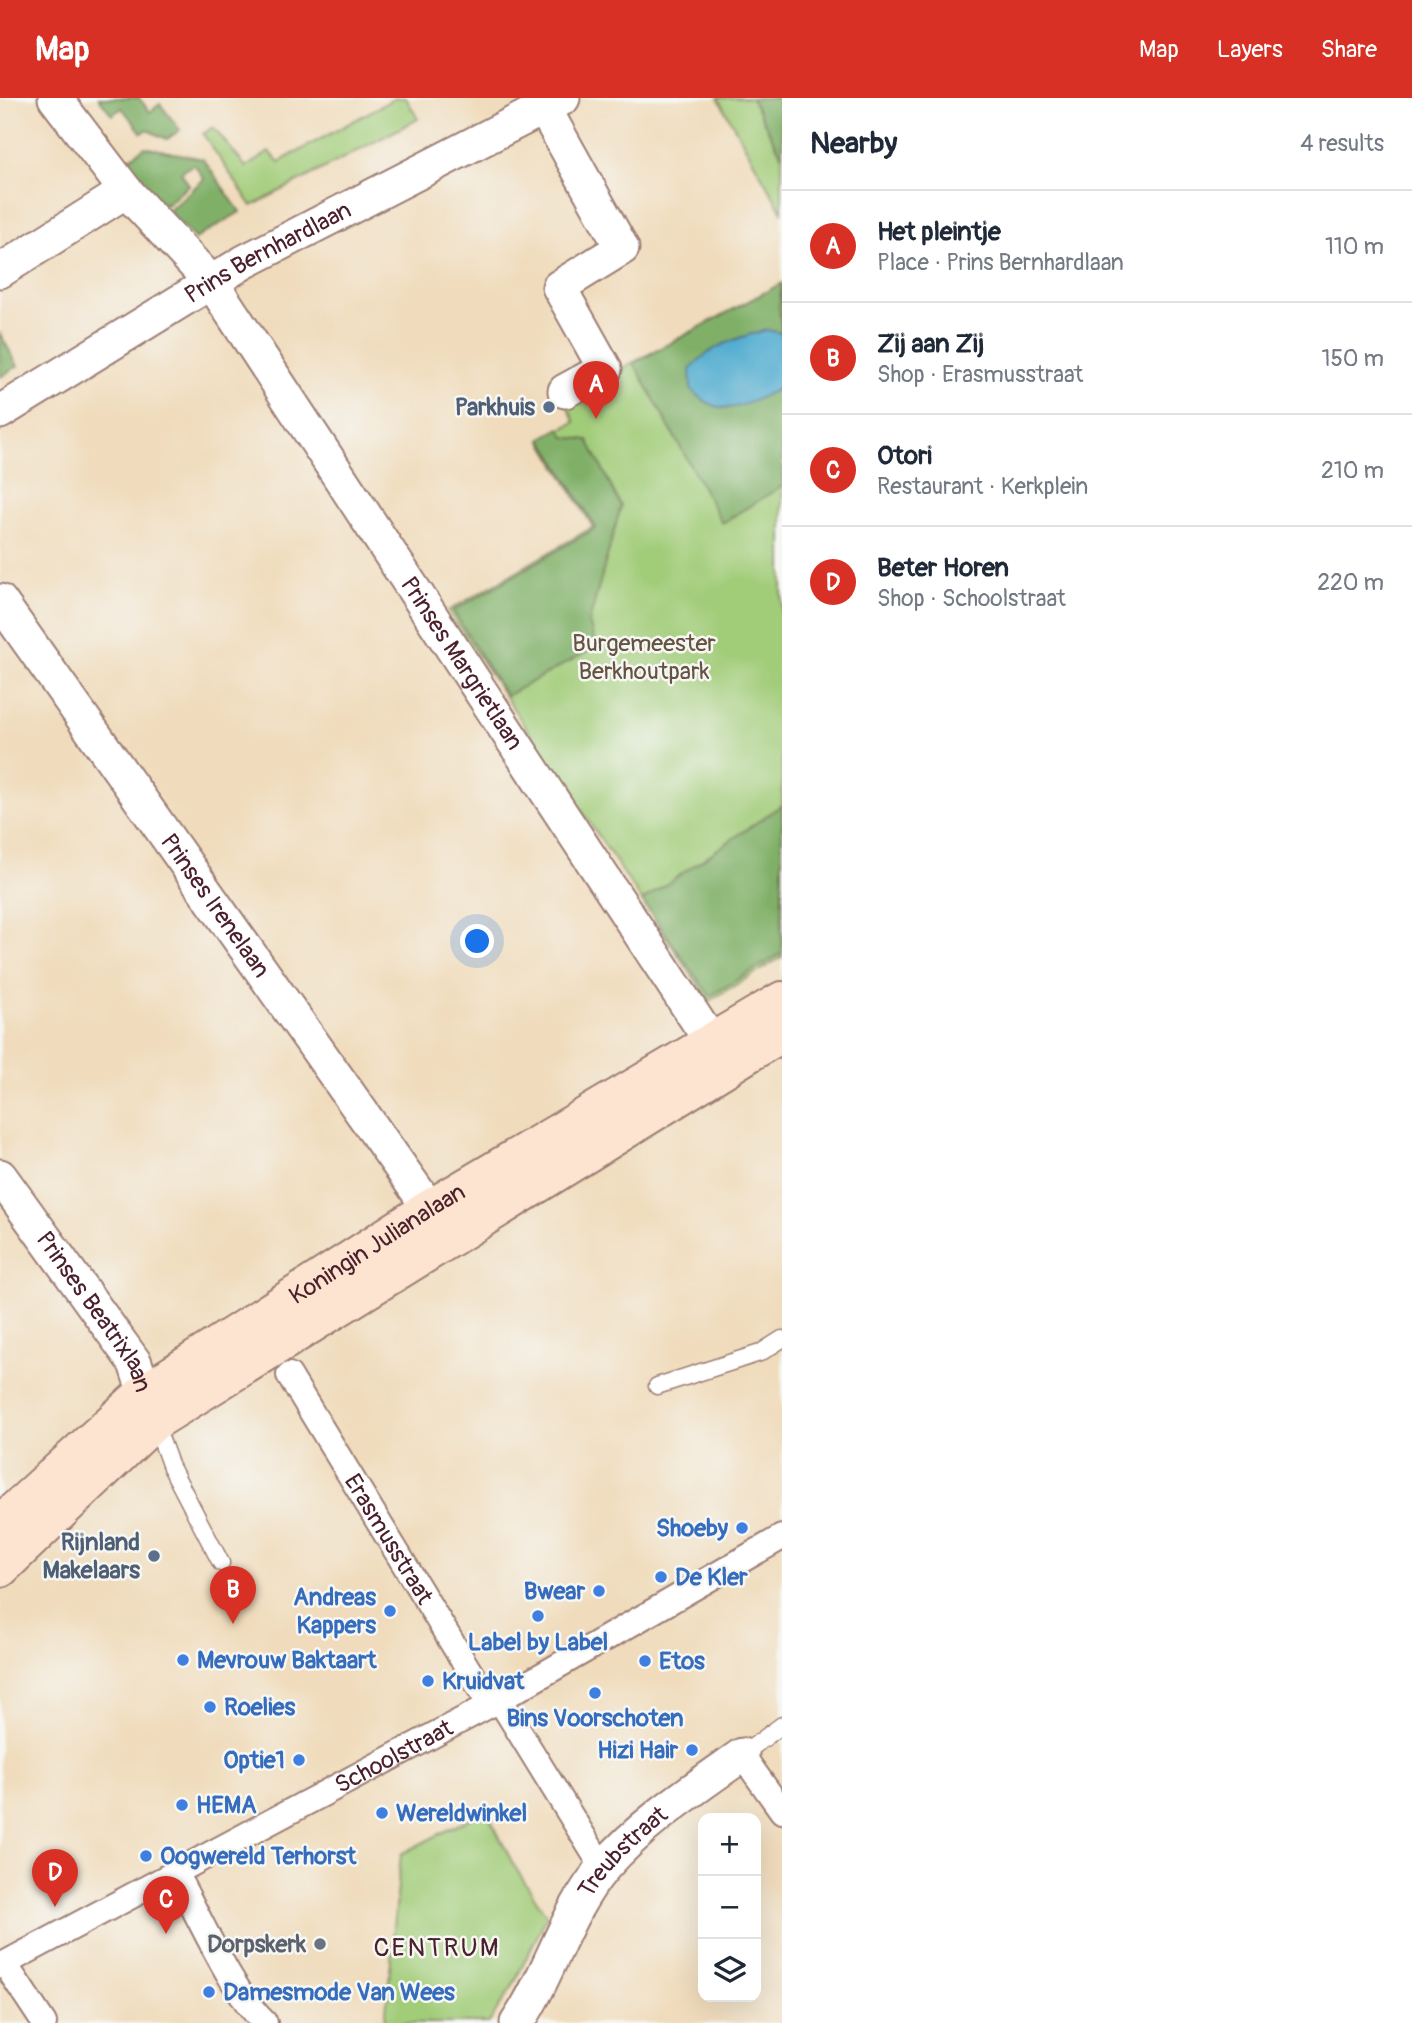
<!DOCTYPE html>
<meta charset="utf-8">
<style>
:root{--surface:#fff;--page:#f6f6f7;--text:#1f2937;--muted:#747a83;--line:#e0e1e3;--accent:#d93025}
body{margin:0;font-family:Pangolin,sans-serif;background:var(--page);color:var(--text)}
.controls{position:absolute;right:21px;bottom:21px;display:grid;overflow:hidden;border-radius:14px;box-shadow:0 7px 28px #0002}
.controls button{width:63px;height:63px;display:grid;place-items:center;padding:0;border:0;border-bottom:2px solid var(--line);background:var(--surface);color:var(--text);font:35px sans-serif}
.you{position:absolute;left:478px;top:844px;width:24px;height:24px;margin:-18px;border:5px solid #fff;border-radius:50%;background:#1a73e8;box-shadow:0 0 0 10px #1a73e833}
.badge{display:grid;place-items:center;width:46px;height:46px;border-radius:50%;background:var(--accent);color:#fff;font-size:23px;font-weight:700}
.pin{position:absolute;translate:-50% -58px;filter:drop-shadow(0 2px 4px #0008)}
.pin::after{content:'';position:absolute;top:37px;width:24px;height:21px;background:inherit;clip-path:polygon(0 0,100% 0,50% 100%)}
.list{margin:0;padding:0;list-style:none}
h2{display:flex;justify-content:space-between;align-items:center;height:91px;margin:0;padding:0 28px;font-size:30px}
h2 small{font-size:23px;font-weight:400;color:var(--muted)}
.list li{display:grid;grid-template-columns:46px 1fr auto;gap:21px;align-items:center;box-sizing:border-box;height:112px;padding:0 28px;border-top:2px solid var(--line)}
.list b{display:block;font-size:26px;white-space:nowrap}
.list p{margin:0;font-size:23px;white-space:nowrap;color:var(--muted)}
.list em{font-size:23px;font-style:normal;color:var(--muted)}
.icon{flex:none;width:38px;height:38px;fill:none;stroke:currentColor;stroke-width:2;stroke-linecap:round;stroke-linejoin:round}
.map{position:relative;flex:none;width:782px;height:1925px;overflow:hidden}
header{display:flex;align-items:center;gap:42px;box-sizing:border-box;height:98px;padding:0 35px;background:var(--accent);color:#fff}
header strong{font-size:33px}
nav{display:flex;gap:38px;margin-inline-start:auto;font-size:24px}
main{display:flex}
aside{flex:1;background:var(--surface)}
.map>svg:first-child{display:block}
.green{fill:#a1cc78;stroke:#767652;stroke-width:2}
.forest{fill:#80b068;stroke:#65684a;stroke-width:2}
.water{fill:#52add0;stroke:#4e667e;stroke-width:2}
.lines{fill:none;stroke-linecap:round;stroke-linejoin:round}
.service-casing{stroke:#9d7e74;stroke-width:19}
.pedestrian-casing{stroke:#9d7e74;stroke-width:28}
.minor-casing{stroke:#9d7e74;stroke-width:37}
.secondary-casing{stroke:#9d7e74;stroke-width:42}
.service{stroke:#fff;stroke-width:16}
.pedestrian{stroke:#fff;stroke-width:24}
.minor{stroke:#fff;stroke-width:33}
.secondary{stroke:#fde4d1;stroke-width:38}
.service-dot{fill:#5c6f8a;stroke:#f6f6f2;stroke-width:2.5}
.shop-dot{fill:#3f7fe0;stroke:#f6f6f2;stroke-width:2.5}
.worship-dot{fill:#6b7280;stroke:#f6f6f2;stroke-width:2.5}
.labels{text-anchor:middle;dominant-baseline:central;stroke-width:5;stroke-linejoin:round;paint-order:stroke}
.street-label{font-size:24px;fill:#4a1f2b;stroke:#f6f6f2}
.service-label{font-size:24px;font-weight:bold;fill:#4e5e75;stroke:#f6f6f2;text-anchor:end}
.park-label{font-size:24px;fill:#645342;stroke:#f6f6f2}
.shop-label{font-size:24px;font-weight:bold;fill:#366cbe;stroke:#f6f6f2;text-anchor:start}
.worship-label{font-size:24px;font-weight:bold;fill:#5b616d;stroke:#f6f6f2;text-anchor:end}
.neighbourhood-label{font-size:26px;letter-spacing:2px;fill:#4a1f2b;stroke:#f6f6f2}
</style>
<header>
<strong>Map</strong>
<nav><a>Map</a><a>Layers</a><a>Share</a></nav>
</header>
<main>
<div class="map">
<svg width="782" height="1925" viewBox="0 0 782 1925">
<rect width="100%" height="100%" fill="#f6f6f2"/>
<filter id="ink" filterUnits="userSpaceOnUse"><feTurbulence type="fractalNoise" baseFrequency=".0143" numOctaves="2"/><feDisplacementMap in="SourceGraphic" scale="14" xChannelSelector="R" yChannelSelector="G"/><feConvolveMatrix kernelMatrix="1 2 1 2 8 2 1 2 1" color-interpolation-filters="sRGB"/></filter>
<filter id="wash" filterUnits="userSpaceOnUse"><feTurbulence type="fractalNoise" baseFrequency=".00686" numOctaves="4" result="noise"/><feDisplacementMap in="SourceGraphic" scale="28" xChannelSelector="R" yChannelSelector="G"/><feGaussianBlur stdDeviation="1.57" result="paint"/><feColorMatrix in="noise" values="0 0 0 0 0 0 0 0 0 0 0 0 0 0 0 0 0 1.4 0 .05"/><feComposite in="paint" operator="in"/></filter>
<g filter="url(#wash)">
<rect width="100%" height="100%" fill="#f0dcbc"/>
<path class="green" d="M395,0H406L418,21L252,108L203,36L213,29L246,69L269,54L279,64Z
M718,0H782V114Z
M782,186V859L709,903L448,513L593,429L541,342L575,324L564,301Z
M486,1712L513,1766L547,1818L512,1889L489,1925H385L401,1756Z"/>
<path class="forest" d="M99,0H139L150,14L160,6L180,32L167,41L147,32L142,35L122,10L112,17Z
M751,0H782V58Z
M145,49L203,61L240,114L195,141L168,113L204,81L194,66L181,74L189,87L165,108L142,87L125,64Z
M782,185L779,209L782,235L766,232L751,303L782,289V388L722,425L634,265Z
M0,236L18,268L0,279Z
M560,330L565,339L588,342L621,408L589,524L596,549L506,598L453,513L596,430L542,340Z
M782,707V855L710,898L642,803Z"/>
<path class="water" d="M766,232L782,235V289C745,306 723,325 691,291L690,271C710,248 736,240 766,232Z"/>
</g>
<g filter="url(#ink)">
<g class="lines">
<defs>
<path id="service" d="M657,1288L760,1255L782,1241
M155,1325L171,1369L221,1465
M742,1657L782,1627"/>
<g id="pedestrian">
<path id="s1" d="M289,1277L490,1607"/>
<path d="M499,1601L603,1770"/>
<path d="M742,1657L782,1713"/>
<path d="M175,1775C200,1819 230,1892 265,1925"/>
<path d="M5,1866L44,1925"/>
<path id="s2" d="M0,1868L490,1607L782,1439"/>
</g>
<g id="minor">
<path id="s3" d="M55,0L126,93L212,185L712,945"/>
<path d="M544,10L622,150L559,189L605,271L565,293"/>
<path d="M0,173L126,93"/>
<path id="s4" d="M0,314L244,164L563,0"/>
<path id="s5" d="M0,503L430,1111"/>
<path id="s6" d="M0,1078L135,1265L153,1320"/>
<path id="s7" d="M517,1925C550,1877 565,1814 604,1769C642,1725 694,1691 742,1657"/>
</g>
<g id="secondary">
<path id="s8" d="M0,1427L145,1295L430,1111L782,903"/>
<path d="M0,1470L154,1323L782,934"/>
</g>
</defs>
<use href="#service" class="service-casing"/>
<use href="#pedestrian" class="pedestrian-casing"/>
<use href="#minor" class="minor-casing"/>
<use href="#secondary" class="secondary-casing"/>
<use href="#service" class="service"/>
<use href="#pedestrian" class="pedestrian"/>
<use href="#minor" class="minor"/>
<use href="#secondary" class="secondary"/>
</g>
</g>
<g class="service-dot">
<circle cx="549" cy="309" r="7"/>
<circle cx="154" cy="1458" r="7"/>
</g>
<g class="shop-dot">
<circle cx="742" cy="1430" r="7"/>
<circle cx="661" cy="1479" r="7"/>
<circle cx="599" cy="1493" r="7"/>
<circle cx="390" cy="1513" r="7"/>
<circle cx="538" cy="1518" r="7"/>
<circle cx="183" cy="1562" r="7"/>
<circle cx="645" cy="1563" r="7"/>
<circle cx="428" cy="1583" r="7"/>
<circle cx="595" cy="1595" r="7"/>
<circle cx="210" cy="1609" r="7"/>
<circle cx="692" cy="1652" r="7"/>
<circle cx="299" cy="1662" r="7"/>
<circle cx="182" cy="1707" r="7"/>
<circle cx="382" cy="1715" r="7"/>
<circle cx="146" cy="1758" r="7"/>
<circle cx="209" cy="1894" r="7"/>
</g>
<circle class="worship-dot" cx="320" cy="1846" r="7"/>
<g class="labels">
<g class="street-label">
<text stroke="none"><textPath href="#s4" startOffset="312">Prins Bernhardlaan</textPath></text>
<text stroke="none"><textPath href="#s3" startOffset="698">Prinses Margrietlaan</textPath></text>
<text stroke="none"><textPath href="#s5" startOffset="373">Prinses Irenelaan</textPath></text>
<text stroke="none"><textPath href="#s8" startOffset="472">Koningin Julianalaan</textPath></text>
<text stroke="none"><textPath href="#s6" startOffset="166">Prinses Beatrixlaan</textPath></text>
<text stroke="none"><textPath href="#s1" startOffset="192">Erasmusstraat</textPath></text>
<text stroke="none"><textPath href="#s2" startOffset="446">Schoolstraat</textPath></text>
<text stroke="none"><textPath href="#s7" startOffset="203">Treubstraat</textPath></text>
</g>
<g class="service-label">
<text x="535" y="309">Parkhuis</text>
<text x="140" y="1444">Rijnland<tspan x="140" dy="28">Makelaars</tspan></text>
</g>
<g class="park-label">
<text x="644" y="545">Burgemeester<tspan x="644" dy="28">Berkhoutpark</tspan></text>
</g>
<g class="shop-label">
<text x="728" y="1430" text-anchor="end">Shoeby</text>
<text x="675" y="1479">De Kler</text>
<text x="585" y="1493" text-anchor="end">Bwear</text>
<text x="376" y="1499" text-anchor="end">Andreas<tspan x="376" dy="28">Kappers</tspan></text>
<text x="538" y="1544" text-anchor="middle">Label by Label</text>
<text x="197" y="1562">Mevrouw Baktaart</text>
<text x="659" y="1563">Etos</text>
<text x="442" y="1583">Kruidvat</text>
<text x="224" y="1609">Roelies</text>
<text x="595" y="1620" text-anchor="middle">Bins Voorschoten</text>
<text x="678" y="1652" text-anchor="end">Hizi Hair</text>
<text x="285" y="1662" text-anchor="end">Optie1</text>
<text x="196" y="1707">HEMA</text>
<text x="396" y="1715">Wereldwinkel</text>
<text x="160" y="1758">Oogwereld Terhorst</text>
<text x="223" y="1894">Damesmode Van Wees</text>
</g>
<g class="worship-label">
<text x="306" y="1846">Dorpskerk</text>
</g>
<g class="neighbourhood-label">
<text x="437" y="1850">CENTRUM</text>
</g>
</g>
</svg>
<div class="controls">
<button>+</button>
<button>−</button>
<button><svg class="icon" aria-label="layers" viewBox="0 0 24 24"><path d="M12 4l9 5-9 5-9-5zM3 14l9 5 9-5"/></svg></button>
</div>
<div class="you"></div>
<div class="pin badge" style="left:596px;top:321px">A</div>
<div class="pin badge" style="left:233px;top:1526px">B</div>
<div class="pin badge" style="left:166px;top:1836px">C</div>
<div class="pin badge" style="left:55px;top:1809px">D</div>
</div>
<aside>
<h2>Nearby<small>4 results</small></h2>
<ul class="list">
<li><span class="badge">A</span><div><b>Het pleintje</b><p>Place · Prins Bernhardlaan</p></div><em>110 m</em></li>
<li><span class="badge">B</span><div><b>Zij aan Zij</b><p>Shop · Erasmusstraat</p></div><em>150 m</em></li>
<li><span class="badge">C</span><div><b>Otori</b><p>Restaurant · Kerkplein</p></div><em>210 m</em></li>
<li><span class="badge">D</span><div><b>Beter Horen</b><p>Shop · Schoolstraat</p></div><em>220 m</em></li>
</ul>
</aside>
</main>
